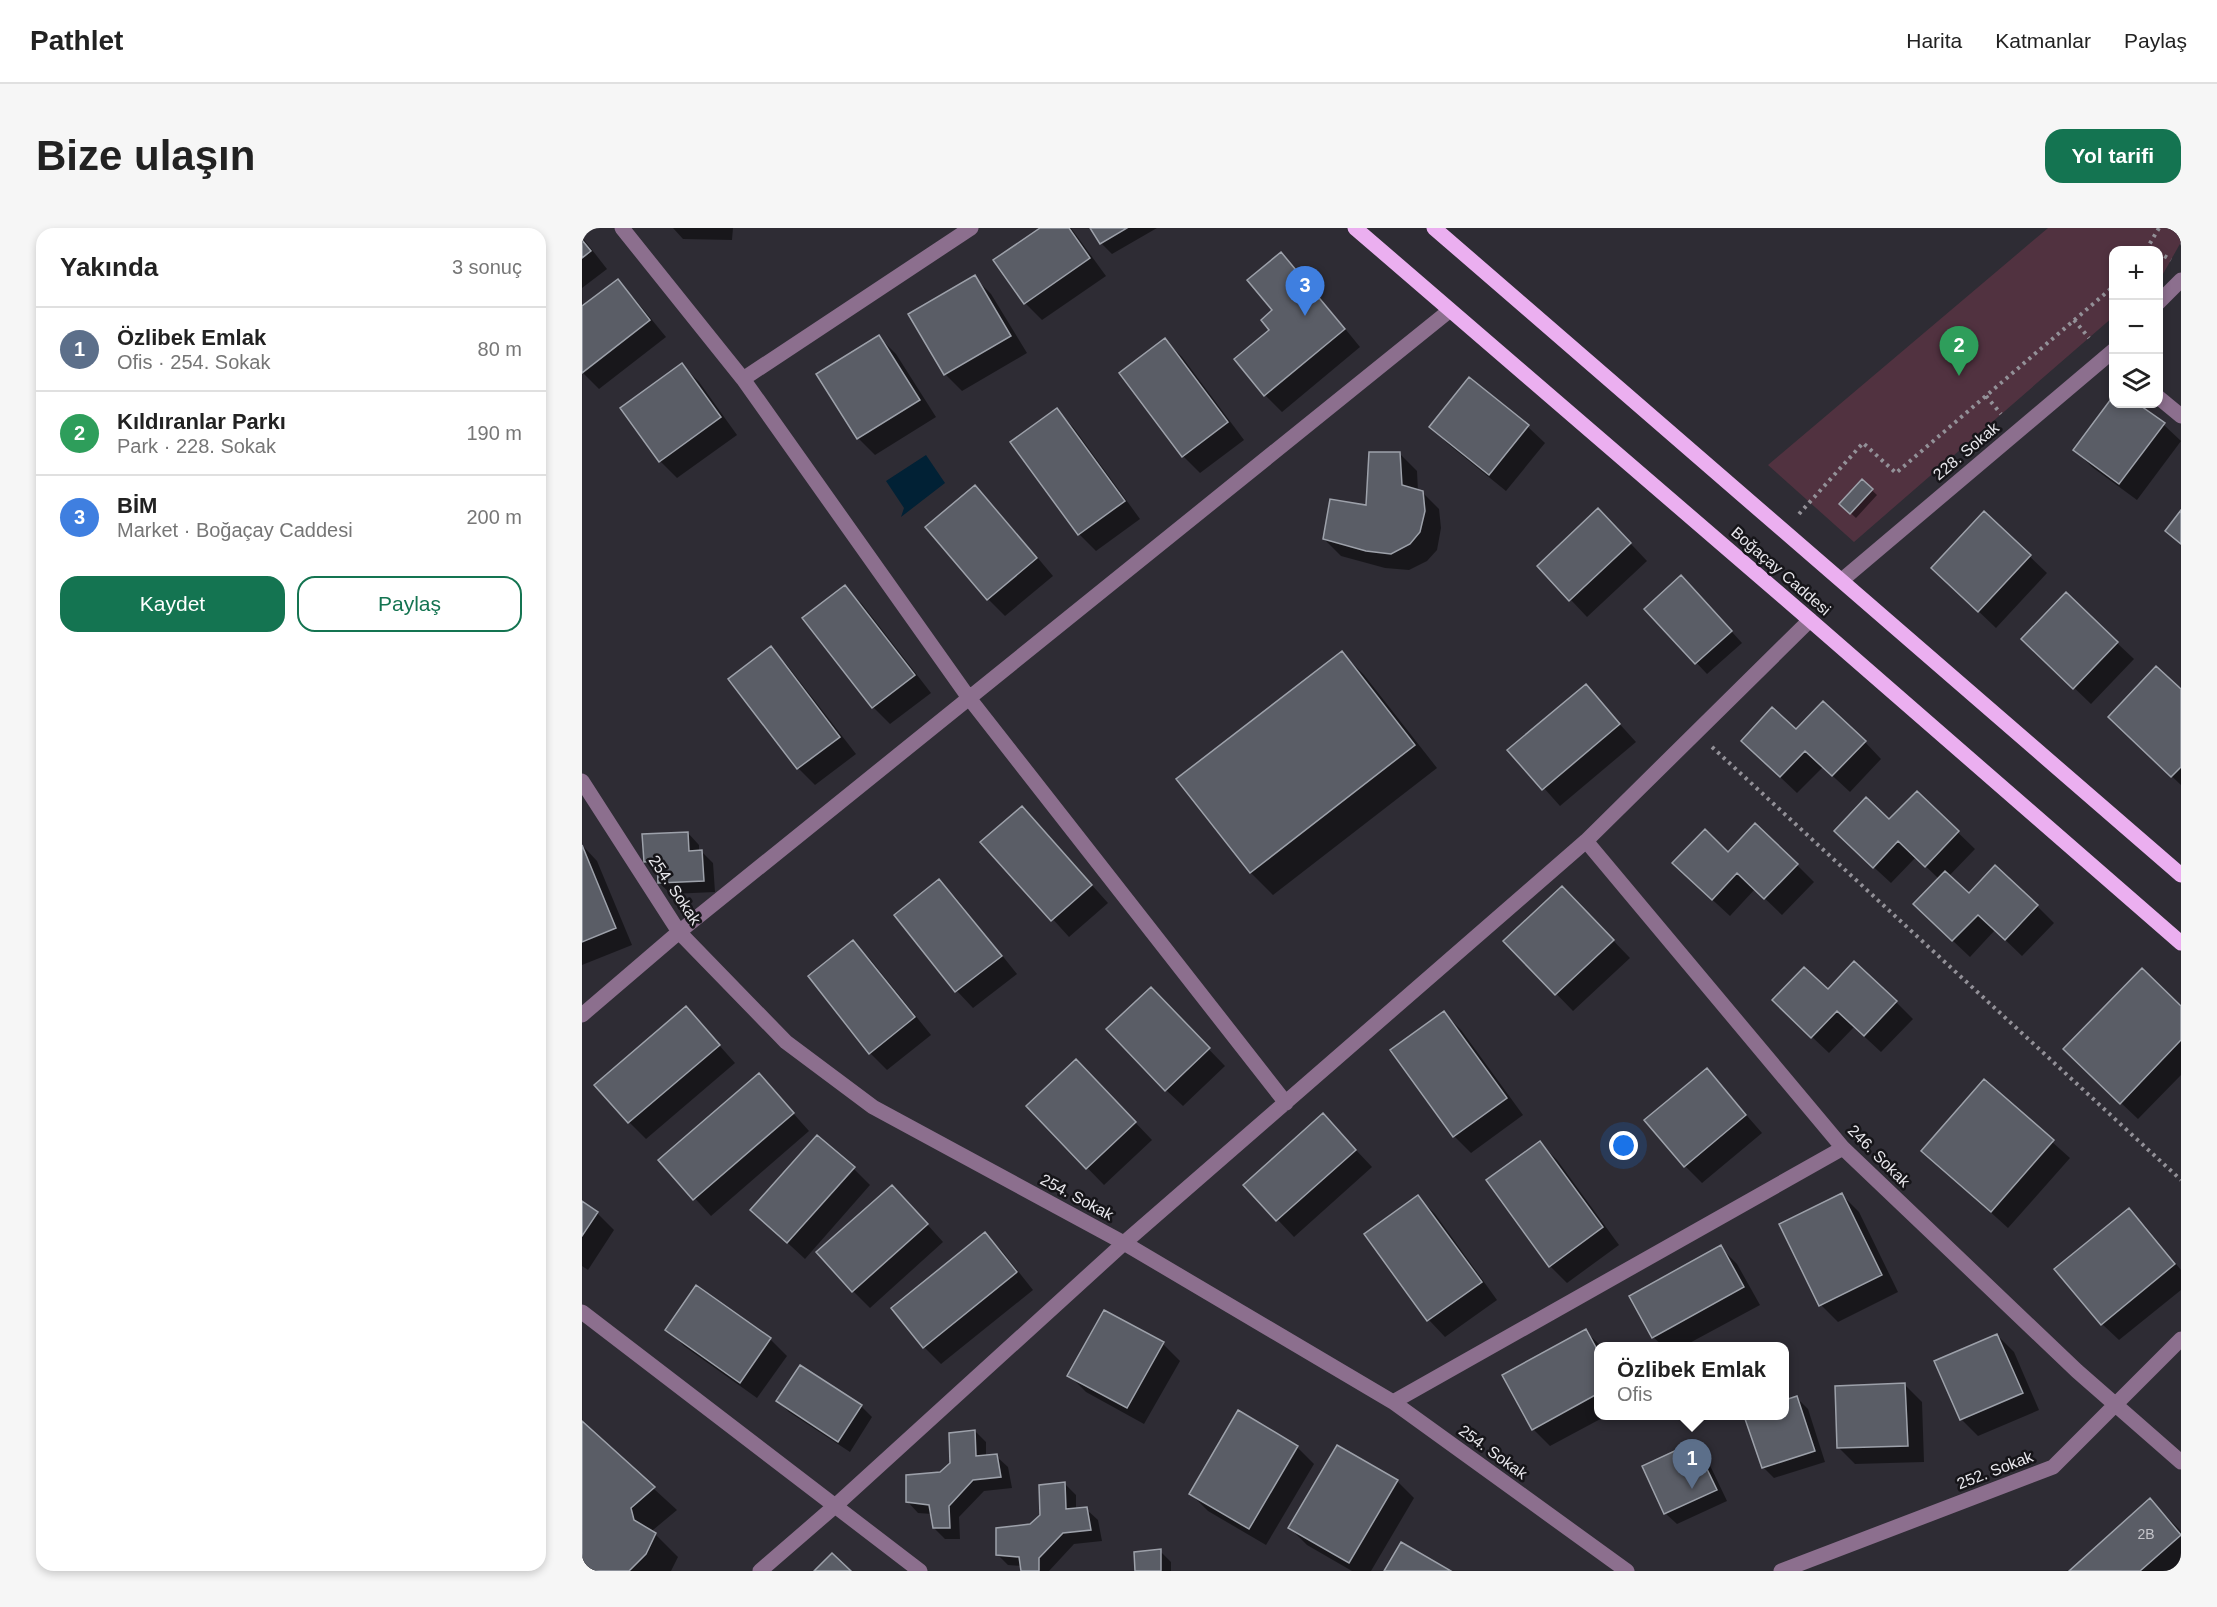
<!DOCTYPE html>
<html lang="tr">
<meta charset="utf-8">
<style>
:root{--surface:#fff;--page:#f6f6f6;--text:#222;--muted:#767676;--line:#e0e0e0;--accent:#147451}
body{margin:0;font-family:Helvetica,sans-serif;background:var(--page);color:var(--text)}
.controls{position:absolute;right:18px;top:18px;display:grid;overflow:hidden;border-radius:12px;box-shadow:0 3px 9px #0003}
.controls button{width:54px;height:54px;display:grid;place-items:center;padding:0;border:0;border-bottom:2px solid var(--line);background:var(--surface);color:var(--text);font:30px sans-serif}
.you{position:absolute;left:1042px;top:918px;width:21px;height:21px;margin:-15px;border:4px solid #fff;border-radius:50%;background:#1a73e8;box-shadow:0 0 0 9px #1a73e833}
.badge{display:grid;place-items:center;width:39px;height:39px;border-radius:50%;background:var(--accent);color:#fff;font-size:20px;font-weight:700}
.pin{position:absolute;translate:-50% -50px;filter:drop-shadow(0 2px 3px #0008)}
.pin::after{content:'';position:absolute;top:32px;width:21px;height:18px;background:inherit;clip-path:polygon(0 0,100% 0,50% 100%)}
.popup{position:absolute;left:1012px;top:1114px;width:195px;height:78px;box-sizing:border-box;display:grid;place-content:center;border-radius:12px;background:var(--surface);filter:drop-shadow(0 2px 4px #0005);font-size:20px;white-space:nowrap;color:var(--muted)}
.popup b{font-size:22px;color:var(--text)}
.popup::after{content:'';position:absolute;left:50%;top:100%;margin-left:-12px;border:12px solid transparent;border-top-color:var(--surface)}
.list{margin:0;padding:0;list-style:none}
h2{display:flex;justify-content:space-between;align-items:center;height:78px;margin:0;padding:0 24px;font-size:26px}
h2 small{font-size:20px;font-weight:400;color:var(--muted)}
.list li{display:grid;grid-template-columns:39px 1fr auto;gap:18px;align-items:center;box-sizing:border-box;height:84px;padding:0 24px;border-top:2px solid var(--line)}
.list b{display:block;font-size:22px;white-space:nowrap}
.list p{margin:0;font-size:20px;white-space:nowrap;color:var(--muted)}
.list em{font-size:20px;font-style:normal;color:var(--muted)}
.actions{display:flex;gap:12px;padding:18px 24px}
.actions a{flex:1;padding:14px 0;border:2px solid var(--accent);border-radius:18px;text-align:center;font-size:21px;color:var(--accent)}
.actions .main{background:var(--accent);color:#fff}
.icon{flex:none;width:33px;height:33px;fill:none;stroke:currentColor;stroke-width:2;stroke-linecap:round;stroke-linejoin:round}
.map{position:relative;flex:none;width:1599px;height:1343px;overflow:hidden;border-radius:18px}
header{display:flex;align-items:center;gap:36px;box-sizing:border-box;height:84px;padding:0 30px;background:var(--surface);border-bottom:2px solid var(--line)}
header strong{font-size:28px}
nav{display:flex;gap:33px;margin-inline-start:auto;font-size:21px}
.intro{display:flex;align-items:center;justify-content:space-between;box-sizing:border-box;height:144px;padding:0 36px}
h1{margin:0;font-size:42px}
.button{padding:15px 27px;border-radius:18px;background:var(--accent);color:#fff;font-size:21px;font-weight:700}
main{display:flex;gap:36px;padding:0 36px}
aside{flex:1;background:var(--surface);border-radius:18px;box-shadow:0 3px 9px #0003}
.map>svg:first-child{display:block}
.green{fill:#513240}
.water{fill:#012135}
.shadow{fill:#0007}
.building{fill:#5a5d66;stroke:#9da1aa;stroke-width:1.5}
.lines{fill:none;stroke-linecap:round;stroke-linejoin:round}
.path{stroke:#939198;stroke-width:4;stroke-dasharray:3 4.5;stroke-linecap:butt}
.minor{stroke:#8c6f8e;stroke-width:15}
.major{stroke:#ebaff0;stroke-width:15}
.labels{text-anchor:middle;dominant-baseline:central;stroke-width:5;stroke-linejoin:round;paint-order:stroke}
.number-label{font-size:14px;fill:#c4c4ca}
.street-label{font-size:16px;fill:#e8e7ec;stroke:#161519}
</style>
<header>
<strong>Pathlet</strong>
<nav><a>Harita</a><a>Katmanlar</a><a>Paylaş</a></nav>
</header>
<div class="intro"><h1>Bize ulaşın</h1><a class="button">Yol tarifi</a></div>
<main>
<aside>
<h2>Yakında<small>3 sonuç</small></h2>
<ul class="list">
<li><span class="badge" style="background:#5c6f8a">1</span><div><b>Özlibek Emlak</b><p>Ofis · 254. Sokak</p></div><em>80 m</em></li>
<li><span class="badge" style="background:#2e9e5b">2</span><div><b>Kıldıranlar Parkı</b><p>Park · 228. Sokak</p></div><em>190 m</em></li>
<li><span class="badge" style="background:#3f7fe0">3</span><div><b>BİM</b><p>Market · Boğaçay Caddesi</p></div><em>200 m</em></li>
</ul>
<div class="actions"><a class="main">Kaydet</a><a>Paylaş</a></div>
</aside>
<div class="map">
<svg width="1599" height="1343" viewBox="0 0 1599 1343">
<rect width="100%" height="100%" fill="#2e2c34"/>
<path class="green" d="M1466,0H1599V14L1581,46L1577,50L1576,22H1532L1531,89L1272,314L1186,237Z"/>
<path class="water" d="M344,227L363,255L319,289L322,280L304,253Z"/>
<path class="shadow" d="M91,0H151L150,12L101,11Z
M460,0H489L524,48L460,92L443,75L413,33Z
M510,0H575L530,26L519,15Z
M0,9L25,41L0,60Z
M699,26L716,43L778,119L700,184L683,167Z
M392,49L409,66L445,125L380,163L363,146Z
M35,53L52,70L84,109L17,161L0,144V80Z
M297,109L314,126L354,189L293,227L276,210Z
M583,112L600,129L662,212L618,245L601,228Z
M100,137L117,154L155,207L95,250L78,233Z
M887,151L946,199L963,215L924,263L866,216L849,199Z
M1532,176H1553L1582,197L1599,213L1555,272L1510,239L1493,222Z
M474,182L491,199L558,291L514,323L497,306L430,215Z
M818,226L835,243L836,263L840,264L857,281L859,300L855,322L845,333L827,342L803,340L759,328L742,311L785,278Z
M1280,253L1295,267L1274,290L1259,276Z
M393,259L410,276L471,348L423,388L406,371Z
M1402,285L1465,345L1414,400L1368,356Z
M1033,299L1065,333L1005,389L957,338Z
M263,359L280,376L349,465L308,496L291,479Z
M1110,360L1160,415L1125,446L1064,381Z
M1535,415L1552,431L1509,476L1458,427Z
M188,420L205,437L274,526L233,557L216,540L148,451Z
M760,425L782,447L855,540L691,667L669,645L597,552Z
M1003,458L1054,514L978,578L928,522Z
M1599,463V557L1545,506Z
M1214,503L1283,514L1299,531L1268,564L1241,539L1215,565L1177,529Z
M1335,565L1393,621L1367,648L1387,667L1455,678L1472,695L1440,728L1413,702L1388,729L1350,693L1357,651L1334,629L1309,655L1271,620L1308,594Z
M456,597L526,675L487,709L401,614Z
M106,605L117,617V624H120L131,635L133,664L89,666L77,655V644L63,633Z
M0,617L15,633L50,717L0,737Z
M1146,626L1215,637L1232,654L1200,687L1173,661L1148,688L1109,652Z
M357,653L374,670L435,746L391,780L375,763L314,687Z
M997,677L1048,730L991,783L923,713Z
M271,714L288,731L349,807L305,842L288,825L228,748Z
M1246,763L1314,774L1331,791L1299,824L1272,799L1247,825L1209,789Z
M585,778L643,838L601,878L584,862Z
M104,780L153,835L64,911L47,894Z
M1599,780V847L1556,891L1500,838Z
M862,785L879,802L941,887L889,925L872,908L810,823Z
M1125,842L1180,905L1120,955L1103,938Z
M177,847L227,903L129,988L78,932Z
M511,850L570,912L522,957L446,879Z
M1402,853L1488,930L1426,1000L1341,923Z
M757,904L790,939L712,1009L663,957Z
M958,915L975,932L1037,1017L985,1055L968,1038L906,953Z
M272,941L288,957L223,1031L170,982Z
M1260,967L1277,984L1316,1064L1256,1094L1239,1077Z
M836,969L853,986L915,1072L863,1109L847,1092L784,1007Z
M0,975L15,985L32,1002L6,1042L0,1038Z
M327,976L361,1014L288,1080L271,1063Z
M1547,982L1564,999L1599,1042V1062L1537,1112L1520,1096Z
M403,1006L420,1023L451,1062L359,1136L342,1119Z
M1138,1019L1155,1036L1178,1077L1102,1118H1081L1071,1109Z
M115,1059L188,1111L205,1128L175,1170L102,1118L85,1101Z
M1003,1103L1019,1118H1017V1188H1024L968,1218L951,1201Z
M1415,1107L1432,1124L1457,1182L1396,1208L1379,1191Z
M581,1116L598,1133L562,1196L504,1164L487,1147Z
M1323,1157L1340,1174L1342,1234L1273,1236L1256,1219Z
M1215,1170L1226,1181L1243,1234L1192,1250L1181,1239L1164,1188H1203V1174Z
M196,1173L279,1178L290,1189L268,1224L207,1184Z
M0,1195L95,1282L71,1302L72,1305L96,1329L89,1343H0Z
M393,1203L404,1214V1229L414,1228L426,1239L430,1260L402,1263L377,1289L378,1311H363L352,1300L350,1286L336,1285L325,1273L370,1236Z
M1112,1215L1123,1227L1145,1273L1095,1296L1083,1285Z
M715,1219L732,1236L684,1317L626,1283L609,1266Z
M815,1253L832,1270L789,1343H770L725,1317L708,1300Z
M483,1256L494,1267V1282L504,1281L516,1292L520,1313L492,1316L467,1343H441L440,1338L426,1337L415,1326L460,1288Z
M1568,1272L1599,1303V1343H1489Z
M578,1323L589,1334V1343H554Z"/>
<path class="building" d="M458,0H487L508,30L442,76L411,32Z
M508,0H545L518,16Z
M0,12L9,23L0,30Z
M699,24L763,101L682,168L652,131L687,102L679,92L690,82L665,52Z
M393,47L429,108L362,147L326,86Z
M36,51L68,92L0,145V78Z
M297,107L338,172L275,211L234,146Z
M583,110L646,194L600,229L537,145Z
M100,135L139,189L77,234L38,180Z
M887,149L947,197L907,247L847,199Z
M1532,167V176H1556L1583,195L1537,256L1491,222Z
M475,180L543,273L496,307L428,214Z
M787,224H818L820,257L841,263L843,283L838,304L828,316L809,326L784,323L741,311L748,271L784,277Z
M1280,251L1291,261L1268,286L1257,276Z
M393,257L455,330L405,372L343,299Z
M1016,280L1049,315L987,373L955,338Z
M1599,282V316L1583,303Z
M1402,283L1449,327L1396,384L1349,340Z
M1099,347L1150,403L1113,436L1062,381Z
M263,357L333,447L290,480L220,390Z
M1484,364L1536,414L1491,461L1439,411Z
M189,418L258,509L215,541L146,451Z
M760,423L833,517L668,645L594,551Z
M1574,438L1599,461V539L1589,549L1526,489Z
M1004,456L1038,496L960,562L925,522Z
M1241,473L1284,513L1250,548L1223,523L1198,549L1159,513L1190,479L1214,501Z
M1335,563L1377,603L1343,639L1316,613L1291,640L1252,603L1284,569L1307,591Z
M440,578L510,657L469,693L398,614Z
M1173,595L1216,636L1182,671L1155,645L1130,672L1090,635L1123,601L1146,624Z
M106,604L107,623L120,622L122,653L76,655L75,633L62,634L60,606Z
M0,617L34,700L0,714Z
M1413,637L1456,677L1423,712L1396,687L1370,713L1331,676L1363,643L1387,665Z
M357,651L420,728L373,764L312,687Z
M980,658L1032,712L973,767L921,713Z
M271,712L333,789L287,826L226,748Z
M1272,733L1315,773L1282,808L1255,783L1229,810L1190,772L1222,739L1246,761Z
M1560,740L1599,778V812L1538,876L1481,821Z
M569,759L628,820L583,863L524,801Z
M104,778L138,817L46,895L12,857Z
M862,783L925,870L871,909L808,822Z
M494,831L554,894L504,941L444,878Z
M1125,840L1164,887L1102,939L1062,892Z
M177,845L212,885L111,972L76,932Z
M1402,851L1472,912L1409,984L1339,923Z
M741,885L774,922L694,993L661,957Z
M235,907L273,939L205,1015L168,982Z
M958,913L1021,999L967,1039L904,952Z
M310,957L346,996L270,1064L234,1024Z
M1260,965L1300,1047L1237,1078L1197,996Z
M836,967L900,1054L845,1093L782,1006Z
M0,973L16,984L0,1008Z
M1547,980L1593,1036L1519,1097L1472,1041Z
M403,1004L435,1044L341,1120L309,1080Z
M1139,1017L1162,1059L1070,1110L1047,1068Z
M114,1057L189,1110L158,1155L83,1102Z
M522,1082L582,1114L545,1180L485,1148Z
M1004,1101L1017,1125V1165L950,1202L920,1147Z
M1415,1106L1441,1165L1378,1192L1352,1133Z
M218,1137L280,1177L256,1214L194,1173Z
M1323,1155L1326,1218L1255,1220L1253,1158Z
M1215,1168L1233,1223L1180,1240L1162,1188H1203V1172Z
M656,1182L716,1218L667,1301L607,1266Z
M0,1193L73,1259L49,1280L52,1292L74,1305L64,1326L47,1343H0Z
M393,1202L394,1228L415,1226L419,1249L391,1252L367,1278L368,1300H351L347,1277L324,1274V1247L358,1244L368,1235L367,1205Z
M1112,1214L1135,1262L1082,1286L1060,1238Z
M755,1217L816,1252L767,1335L706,1300Z
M483,1254L484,1281L505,1279L509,1302L481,1305L457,1330V1343H439L437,1329L414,1327V1300L448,1296L458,1287L457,1257Z
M1568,1270L1599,1307L1558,1343H1487Z
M819,1314L869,1343H802Z
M579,1321V1343H553L552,1324Z
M250,1325L269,1343H232Z"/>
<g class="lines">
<path class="path" d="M1564,22L1577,0
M1576,24L1589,32
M1492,92L1507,110
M1404,168L1419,186
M1217,286L1281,215L1314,245L1532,58
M1130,519L1599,952"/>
<path class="minor" d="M40,0L161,151L387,470L704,875
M1576,75L1599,52
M161,151L389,0
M1576,169L1599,188
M1260,352L1532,122
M0,553L97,704L204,814L291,879L542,1015L811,1174L1045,1343
M1004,613L1261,920L1495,1143L1599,1234
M0,787L97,704L867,83
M0,1084L338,1343
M811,1174L1261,920
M178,1343L253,1278L542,1015L1004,613L1228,392
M1199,1343L1471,1239L1599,1111"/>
<path class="major" d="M773,0L1228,392L1599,715
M852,0L1599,647"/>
</g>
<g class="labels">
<g class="number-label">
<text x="1564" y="1306">2B</text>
</g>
<g class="street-label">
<text transform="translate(1384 223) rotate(-40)">228. Sokak</text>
<text transform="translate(1199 343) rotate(41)">Boğaçay Caddesi</text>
<text transform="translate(93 662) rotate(56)">254. Sokak</text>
<text transform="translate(1297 928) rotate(45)">246. Sokak</text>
<text transform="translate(495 969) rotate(28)">254. Sokak</text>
<text transform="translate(911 1224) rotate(36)">254. Sokak</text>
<text transform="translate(1413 1242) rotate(-21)">252. Sokak</text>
</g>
</g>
</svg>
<div class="controls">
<button>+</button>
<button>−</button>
<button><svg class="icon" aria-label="layers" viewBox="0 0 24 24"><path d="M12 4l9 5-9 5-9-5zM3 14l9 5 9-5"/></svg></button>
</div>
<div class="you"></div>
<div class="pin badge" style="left:1110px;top:1261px;background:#5c6f8a">1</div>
<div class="popup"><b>Özlibek Emlak</b>Ofis</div>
<div class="pin badge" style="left:1377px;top:148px;background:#2e9e5b">2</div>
<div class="pin badge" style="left:723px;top:88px;background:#3f7fe0">3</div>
</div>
</main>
